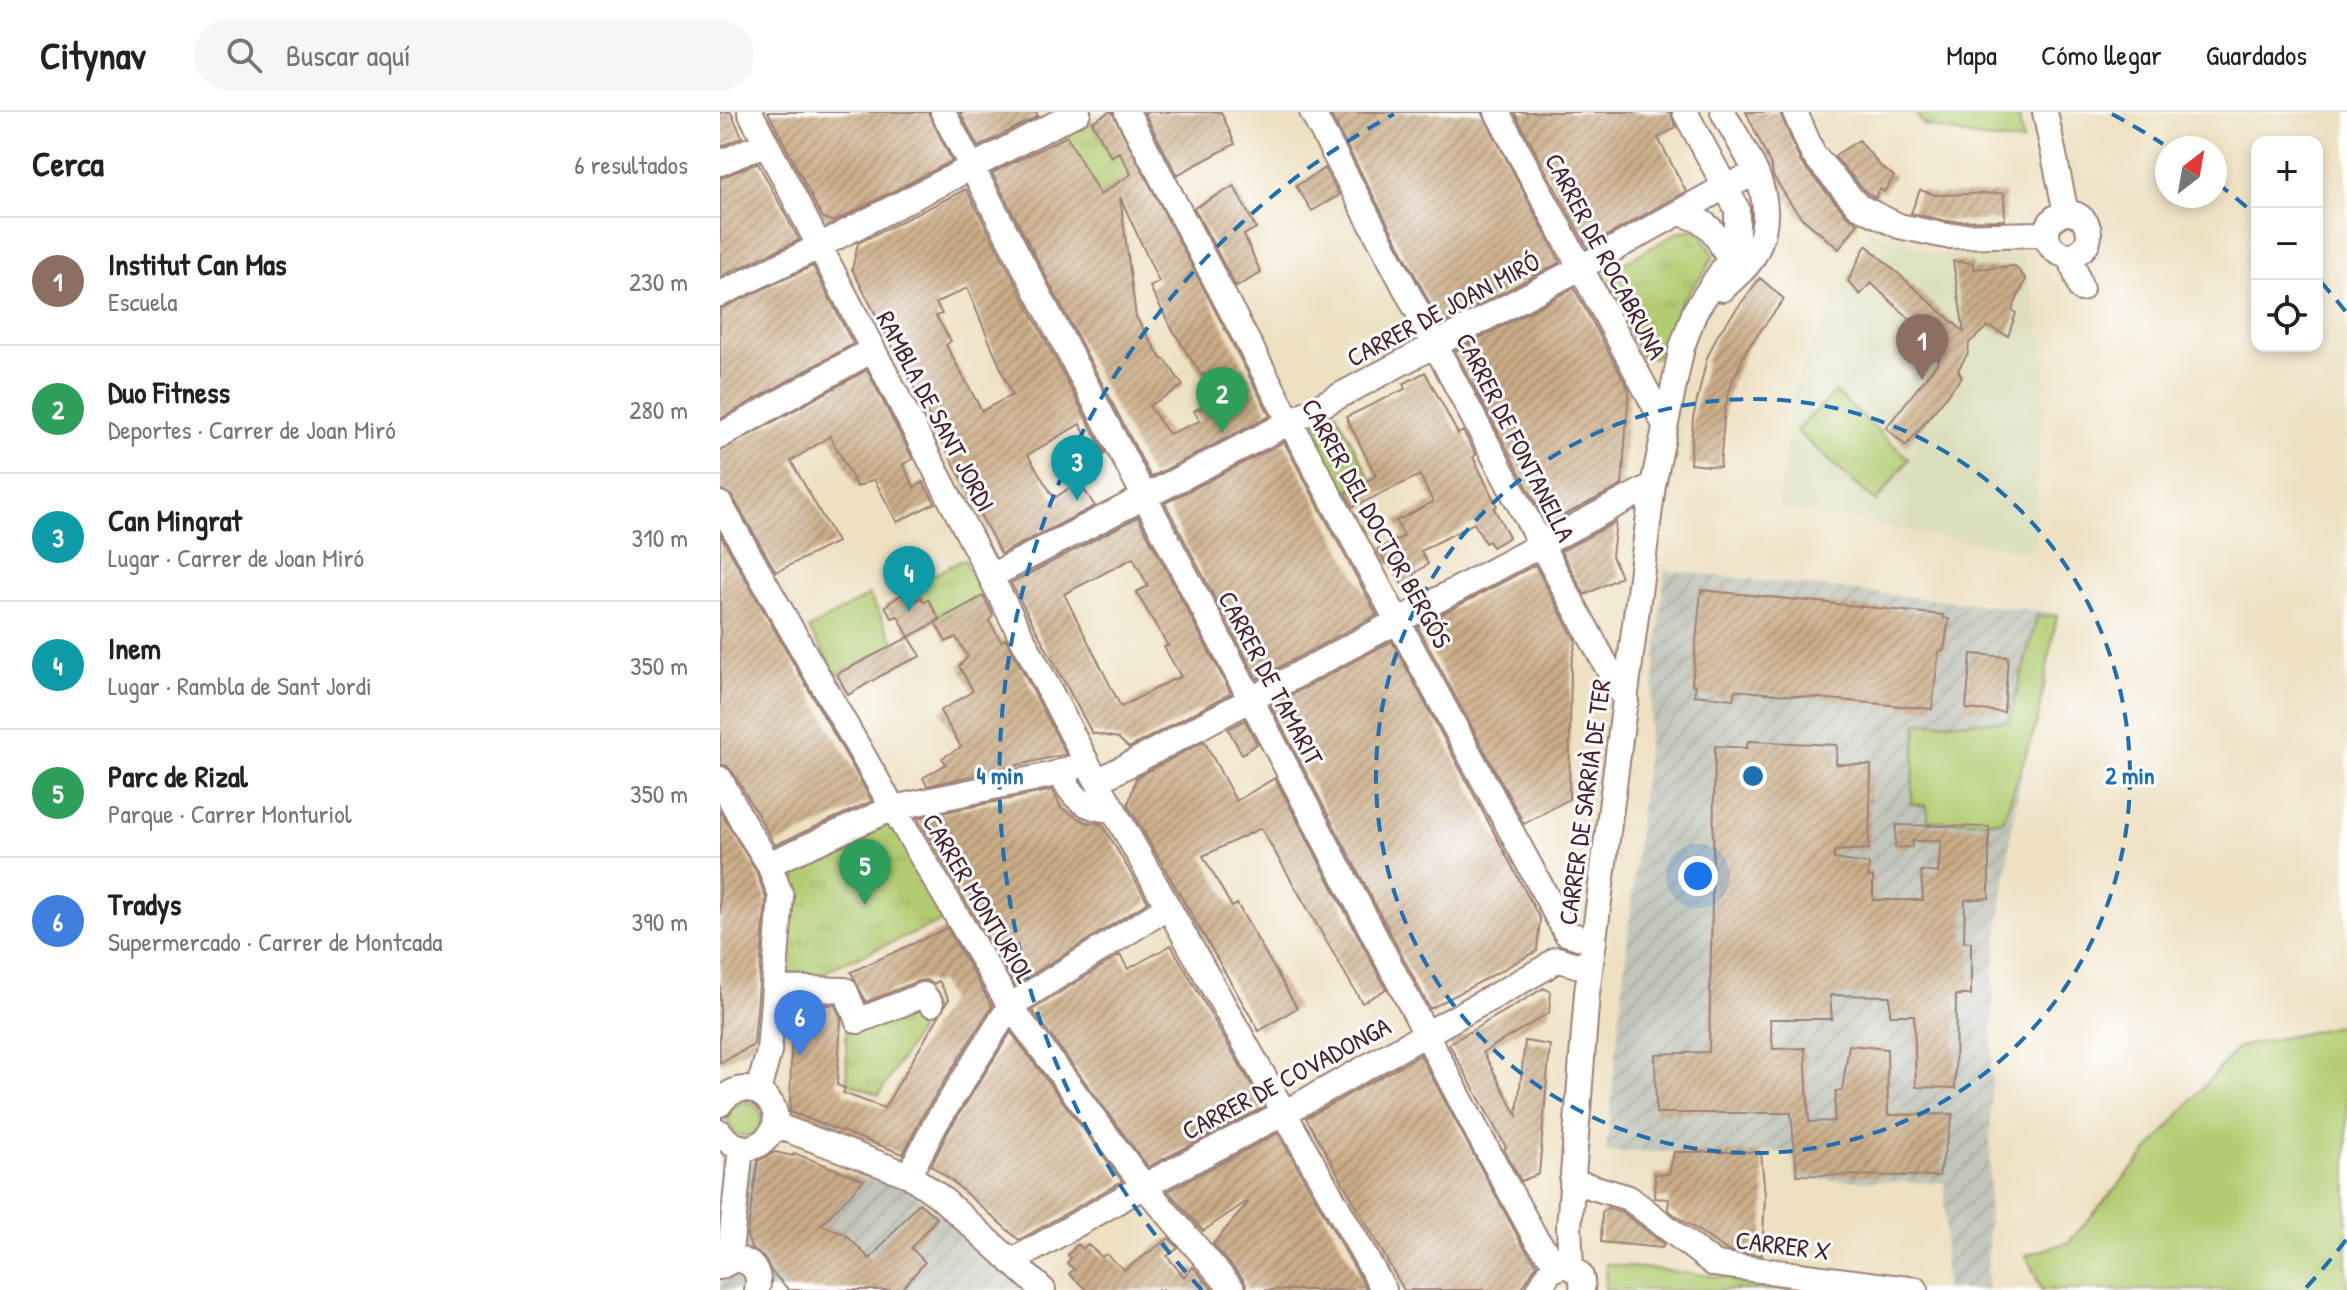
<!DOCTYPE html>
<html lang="es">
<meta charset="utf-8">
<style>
:root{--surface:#fff;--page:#f6f6f6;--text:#222;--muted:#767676;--line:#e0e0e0;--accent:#d93025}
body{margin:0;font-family:"Patrick Hand",sans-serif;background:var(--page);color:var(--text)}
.controls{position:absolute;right:24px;top:24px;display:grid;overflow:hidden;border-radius:16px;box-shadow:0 4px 12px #0003}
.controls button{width:72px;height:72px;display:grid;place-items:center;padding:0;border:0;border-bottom:2px solid var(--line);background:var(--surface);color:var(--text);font:40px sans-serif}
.compass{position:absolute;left:1435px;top:24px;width:72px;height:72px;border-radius:50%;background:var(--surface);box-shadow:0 4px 12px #0003;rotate:31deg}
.you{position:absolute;left:978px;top:764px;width:28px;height:28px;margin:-20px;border:6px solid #fff;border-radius:50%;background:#1a73e8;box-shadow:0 0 0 12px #1a73e833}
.badge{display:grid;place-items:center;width:52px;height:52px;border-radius:50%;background:var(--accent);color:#fff;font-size:26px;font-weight:700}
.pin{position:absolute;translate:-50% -66px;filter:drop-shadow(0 2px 4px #0008)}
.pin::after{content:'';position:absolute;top:42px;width:28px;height:24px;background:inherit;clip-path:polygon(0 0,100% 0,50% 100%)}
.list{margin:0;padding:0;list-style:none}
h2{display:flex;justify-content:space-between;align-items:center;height:104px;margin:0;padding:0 32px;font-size:34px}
h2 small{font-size:26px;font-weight:400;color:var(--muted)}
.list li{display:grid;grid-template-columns:52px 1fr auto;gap:24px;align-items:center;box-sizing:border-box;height:128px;padding:0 32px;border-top:2px solid var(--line)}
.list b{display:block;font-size:30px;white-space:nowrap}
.list p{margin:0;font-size:26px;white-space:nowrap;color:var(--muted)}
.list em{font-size:26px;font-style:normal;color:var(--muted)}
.icon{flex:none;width:44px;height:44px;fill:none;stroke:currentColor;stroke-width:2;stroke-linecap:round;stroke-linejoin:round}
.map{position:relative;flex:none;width:1627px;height:1178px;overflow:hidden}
header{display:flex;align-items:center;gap:48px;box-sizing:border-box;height:112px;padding:0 40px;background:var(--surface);border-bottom:2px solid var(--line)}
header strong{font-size:38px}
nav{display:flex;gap:44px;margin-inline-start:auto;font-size:28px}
.search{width:560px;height:72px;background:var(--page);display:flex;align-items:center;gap:20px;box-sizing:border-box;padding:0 28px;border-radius:44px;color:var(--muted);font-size:30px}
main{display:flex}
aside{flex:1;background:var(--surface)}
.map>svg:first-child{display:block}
.built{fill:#dcdebc}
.industrial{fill:url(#industrial-furrows)}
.green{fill:#b2cc72;stroke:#7e764e;stroke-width:2}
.park{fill:url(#park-tufts);stroke:#7e764e;stroke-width:2}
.building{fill:url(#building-hatch);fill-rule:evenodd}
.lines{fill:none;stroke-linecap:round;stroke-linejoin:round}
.minor-casing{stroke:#9c8076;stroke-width:28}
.minor{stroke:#fff;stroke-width:24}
.ring{fill:none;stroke:#1f6fb2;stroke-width:4;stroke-dasharray:14 10}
.labels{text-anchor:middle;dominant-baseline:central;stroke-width:6;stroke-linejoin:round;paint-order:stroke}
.street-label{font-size:26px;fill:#4a1f2b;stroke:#fff}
.centre{fill:#1f6fb2;stroke:#fff;stroke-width:4}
.ring-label{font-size:24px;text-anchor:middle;font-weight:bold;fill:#1f6fb2;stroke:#fff;stroke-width:6;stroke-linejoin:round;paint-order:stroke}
</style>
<header>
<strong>Citynav</strong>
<div class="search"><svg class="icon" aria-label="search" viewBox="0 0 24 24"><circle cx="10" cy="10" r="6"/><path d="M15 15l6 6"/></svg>Buscar aquí</div>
<nav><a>Mapa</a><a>Cómo llegar</a><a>Guardados</a></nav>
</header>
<main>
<aside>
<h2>Cerca<small>6 resultados</small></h2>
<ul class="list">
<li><span class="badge" style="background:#8d6e63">1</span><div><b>Institut Can Mas</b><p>Escuela</p></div><em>230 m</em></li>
<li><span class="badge" style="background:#2e9e5b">2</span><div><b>Duo Fitness</b><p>Deportes · Carrer de Joan Miró</p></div><em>280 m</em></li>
<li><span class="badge" style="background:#0f9aa8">3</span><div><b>Can Mingrat</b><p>Lugar · Carrer de Joan Miró</p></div><em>310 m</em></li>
<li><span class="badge" style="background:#0f9aa8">4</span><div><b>Inem</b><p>Lugar · Rambla de Sant Jordi</p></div><em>350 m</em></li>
<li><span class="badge" style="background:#2e9e5b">5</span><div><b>Parc de Rizal</b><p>Parque · Carrer Monturiol</p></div><em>350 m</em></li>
<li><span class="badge" style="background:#3f7fe0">6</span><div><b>Tradys</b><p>Supermercado · Carrer de Montcada</p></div><em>390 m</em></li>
</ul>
</aside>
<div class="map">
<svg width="1627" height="1178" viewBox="0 0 1627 1178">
<defs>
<pattern id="industrial-furrows" width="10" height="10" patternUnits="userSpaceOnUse" patternTransform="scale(2)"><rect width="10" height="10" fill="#c2c6b9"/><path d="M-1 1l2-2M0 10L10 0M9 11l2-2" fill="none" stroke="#a8aa9f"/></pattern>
<pattern id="park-tufts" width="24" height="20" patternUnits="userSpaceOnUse" patternTransform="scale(2)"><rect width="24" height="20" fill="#b2cc72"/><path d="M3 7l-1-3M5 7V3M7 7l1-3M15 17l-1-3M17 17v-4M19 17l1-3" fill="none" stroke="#9baf63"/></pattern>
<pattern id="building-hatch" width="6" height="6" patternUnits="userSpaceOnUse" patternTransform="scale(2)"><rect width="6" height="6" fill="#caad87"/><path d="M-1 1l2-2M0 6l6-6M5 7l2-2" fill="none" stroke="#a68c6f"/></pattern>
</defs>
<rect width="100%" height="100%" fill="#fff"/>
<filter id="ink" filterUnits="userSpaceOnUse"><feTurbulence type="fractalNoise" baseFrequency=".0125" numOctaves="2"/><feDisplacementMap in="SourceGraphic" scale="16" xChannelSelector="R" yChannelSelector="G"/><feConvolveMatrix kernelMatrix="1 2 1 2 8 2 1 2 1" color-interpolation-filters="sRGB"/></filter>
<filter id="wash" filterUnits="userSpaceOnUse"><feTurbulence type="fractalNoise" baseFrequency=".006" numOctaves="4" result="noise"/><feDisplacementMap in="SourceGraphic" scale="32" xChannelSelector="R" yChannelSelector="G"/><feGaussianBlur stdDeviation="1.8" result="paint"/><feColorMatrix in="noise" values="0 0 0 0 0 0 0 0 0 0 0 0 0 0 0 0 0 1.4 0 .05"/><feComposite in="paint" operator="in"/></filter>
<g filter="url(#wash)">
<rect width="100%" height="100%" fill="#eee1c2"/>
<path class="built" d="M1150,119L1214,142L1303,144L1327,253L1313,441L1059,396L1071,284L1113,187Z"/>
<path class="industrial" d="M945,458L1331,500L1292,714L1274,854L1267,1178H1225V1071L1076,1067L1072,1040H886Z
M0,1033L22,1047L182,1072L311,1178H0Z"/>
<path class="green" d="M1115,280L1189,347L1156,390L1076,319Z
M616,300L651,367L621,382L585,316Z
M149,483L176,533L117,562L89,517Z
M1337,503L1317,610L1283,709H1208L1207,694L1191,692L1197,611L1289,609L1317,505Z
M1627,912V1178H1322L1306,1143L1349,1130L1518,935Z
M8 1007a17 17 0 1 1 34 0a17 17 0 1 1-34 0Z"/>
<path class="park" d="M1195,0H1298L1303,30L1263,27L1203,13Z
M372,10L391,45L399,40L412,64L399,70L376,86L347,24Z
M979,117L994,144L984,161L962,188L937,245L922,247L888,179L884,163L960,119Z
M244,447L263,484L215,510L208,496L212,494L209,488L204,490L201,485L197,488L190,475Z
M172,708L228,807L118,853L79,874L63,873L71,780L80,754Z
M201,883L212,897L159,983L127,970L126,919Z
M886,1152L1121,1178H885Z"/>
<g id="blocks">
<path class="building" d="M0,0H11L22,25L0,35Z
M48,0H208L232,49L113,110L102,105Z
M240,0H316L318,4L258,35Z
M389,0H392L550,304L431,365L272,61L347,24L380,83L411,62L399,40L391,45L372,10ZM400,85L439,170L430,175L449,212L481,263L483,262L496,287L474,299L480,309L449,322L429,294L463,274L445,247L442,248L416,205Z
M424,0H501L515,32L457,63Z
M609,0H762L840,150L721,213Z
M794,0H950L956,15L938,26L966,79L867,135Z
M1026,0H1060L1081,51L1127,104L1138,111L1119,137L1082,106L1071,92L1053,64L1051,53Z
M1139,28L1161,55L1174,64L1164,80L1160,77L1155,86L1146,80L1114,44Z
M38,51L79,128L0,165V66Z
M605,56L619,83L592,99L576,74Z
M514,74L536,116L524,123L541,161L516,175L474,96Z
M246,77L385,342L378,345L360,312L308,343L334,386L359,370L375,394L281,442L132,157L138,131ZM247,176L292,283L262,299L226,233L231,229L216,204L222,202L216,191Z
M1200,78L1216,83L1284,81L1285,108L1227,109L1191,101Z
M1146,133L1244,220L1233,149L1253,151V157L1295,154L1306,167L1292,198L1296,201L1288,224L1268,214L1249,231L1248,241L1238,258L1242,265L1186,334L1166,316L1218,250L1221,236L1151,171L1140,183L1128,169Z
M93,154L133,232L0,307V197Z
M1040,166L1064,187L1027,237L1012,270L1005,296L1000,355L970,352L973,306L987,246L998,222Z
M854,176L909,278L902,373L827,412L735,239Z
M147,258L193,347L183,352L194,375L203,370L215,391L177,410L154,367L137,375L110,324L71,349L117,430L56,460L13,385L0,377V339Z
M705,260L738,322L743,319L756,343L753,345L777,394L774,396L789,425L772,435L769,429L765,431L754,411L701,439L708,452L694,462L696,466L682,473L670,449L666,452L658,438L684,424L676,409L713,390L700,363L633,395L625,381L656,364L626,305L685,277L683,272Z
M564,330L657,503L537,567L445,391Z
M418,405L511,581L409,636L398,626L372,621L291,471ZM413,446L428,474L416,480L448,534L444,535L461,565L452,568L401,595L344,482Z
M896,410L892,444L901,465L865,483L841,439Z
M0,422L152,689L55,733L13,660L7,654L0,652Z
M815,453L856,530L851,553L849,687L804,712L698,515Z
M981,478L1223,503V506L1229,507L1224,538L1219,539L1212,597L1015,578L1013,587L974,583L976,574L972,572Z
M182,482L184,486L193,482L197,488L201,485L204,490L208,487L220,508L189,525L178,504L172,506L165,494Z
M263,484L273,503L269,509L281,529L286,527L346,642L207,674L203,666L226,652L222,646L241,635L220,599L253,579L239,554L248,545L236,525L226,530L215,510Z
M189,525L201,544L176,555L128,583L117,562Z
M672,529L820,807L817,839L710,897L551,594Z
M1251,542L1288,545L1284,600L1246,597Z
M525,608L537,632L522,642L508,617Z
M484,629L516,689L555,666L666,877L642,891L541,716L483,744L512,795L517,792L577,896L539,919L408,693L416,666Z
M1028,629L1117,633L1116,652L1151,653L1149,737L1114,739V747L1149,752L1148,765L1153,764V788H1203L1201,759L1218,761L1221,729H1192V735L1175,736L1176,713L1269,715V786L1245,788L1244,830H1251V883H1236L1235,976L1196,975L1194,903H1170V884L1110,883L1112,907H1050L1053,937L1085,936L1089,1010L1114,1009L1116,979L1122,978L1129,933L1167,937L1168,1003L1233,1002L1219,1064L1077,1063L1071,1001H936L935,942L989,940L995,634L1027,636Z
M333,678L341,696L365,710L382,712L428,790L295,873L197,706Z
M0,699L36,759L46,786L34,933L0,951Z
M227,816L272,894L203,1003L183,1042L70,1000L72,892L115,893L121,906L117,973L125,976L123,981L164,996L229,887L219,869L213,872L207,868L198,869L146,890L131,860Z
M451,833L544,995L428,1055L312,898L400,843L408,857Z
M824,876L831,880L829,901L763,940L797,1003L805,929L830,933L819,1062L801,1069L784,1037L786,1035L729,932Z
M291,920L402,1069L299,1128L231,1068L211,1054L229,1018Z
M700,943L803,1134L817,1152L801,1178H684L586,1006Z
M558,1021L647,1178H528L524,1168L493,1132L528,1091L526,1090L483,1119L448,1079Z
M55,1040L73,1044L74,1041L144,1068L101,1113L125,1122L150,1147L199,1091L217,1106L191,1136L205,1150L181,1178H69L51,1159L45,1147L31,1136L27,1124L38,1049Z
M954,1040H1041L1045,1084L1042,1143L1008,1139L948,1098L949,1087L934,1086L935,1062H949Z
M887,1096L902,1100L944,1132L942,1136L881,1130L882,1100Z
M449,1126L458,1136L447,1144L464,1165L473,1155L493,1178H367L349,1162L354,1157L347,1151L351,1146L348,1143L358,1132L363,1137L367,1132L382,1145L386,1142L404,1158Z"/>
</g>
</g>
<g filter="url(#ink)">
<use href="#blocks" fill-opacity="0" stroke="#9c8076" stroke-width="2"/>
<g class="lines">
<defs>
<path id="minor" d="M30,0L367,651L664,1178
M223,0L759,1023L816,1127L838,1153
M407,0L570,310L839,808L846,821L874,830
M592,0C697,196 798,395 906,589
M777,0L945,313
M1075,0L1093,42L1138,94L1179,114L1226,124L1327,122
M1325,0L1346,101
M0,51L46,31
M1327 122a21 21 0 1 1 42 0a21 21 0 1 1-42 0Z
M959,101C991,109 996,121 1009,148
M1350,143L1361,177
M1003,177C1012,167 1027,157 1033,145C1064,89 1029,49 1003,0
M0,182L84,142L358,0
M0,324L152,238
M0,392L166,684L290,894L424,1074L513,1178
M271,464L570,310L860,156L999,78L1036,61
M341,660C351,686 365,697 394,698
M0,667L25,714L49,752L61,784L49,940L38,979
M378,669L933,373
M49,752L173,696L331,663L367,651
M54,876L125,878L138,909L204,883L211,892
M0,992C25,954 76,997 47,1026C41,1033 34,1036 25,1036C14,1035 6,1029 0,1020
M55,1013L189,1063L219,1084L323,1178
M189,1063L216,1011L290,894L448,795
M852,1069L909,1086L994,1152L1196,1178
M9,1149L21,1035
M291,1150L424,1074L564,1001L823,857L837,847L856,853L871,850
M0,1155L15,1147C33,1149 41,1161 37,1178
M851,1155L849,1115L867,881L933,373L962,235L975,199L1009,148L1017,125V97L965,0
M819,1178L830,1159L845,1153C858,1157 864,1164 862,1178"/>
</defs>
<use href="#minor" class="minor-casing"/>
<use href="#minor" class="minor"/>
</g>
</g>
<g class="ring">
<circle cx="1033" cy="664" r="377"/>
<path d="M1626 1128A753 753 0 0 1 1584 1178M482 1178A753 753 0 0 1 674 2M1392 2A753 753 0 0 1 1443 32M1497 71A753 753 0 0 1 1537 104M1601 170A753 753 0 0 1 1626 200"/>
</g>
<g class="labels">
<g class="street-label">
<text transform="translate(886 144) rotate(62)">CARRER DE ROCABRUNA</text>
<text transform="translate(723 197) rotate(-28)">CARRER DE JOAN MIRÓ</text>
<text transform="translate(216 299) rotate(62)">RAMBLA DE SANT JORDI</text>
<text transform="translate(796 325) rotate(63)">CARRER DE FONTANELLA</text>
<text transform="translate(657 411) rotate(61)">CARRER DEL DOCTOR BERGÓS</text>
<text transform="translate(551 566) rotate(62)">CARRER DE TAMARIT</text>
<text transform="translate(864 690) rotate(-82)">CARRER DE SARRIÀ DE TER</text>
<text transform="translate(259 786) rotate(59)">CARRER MONTURIOL</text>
<text transform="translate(566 966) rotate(-28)">CARRER DE COVADONGA</text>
<text transform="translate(1063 1133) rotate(7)">CARRER X</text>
</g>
</g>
<circle cx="1033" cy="664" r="12" class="centre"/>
<g class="ring-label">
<text x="1410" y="672">2 min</text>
<text x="280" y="672">4 min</text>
</g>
</svg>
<div class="controls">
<button>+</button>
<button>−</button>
<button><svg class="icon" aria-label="locate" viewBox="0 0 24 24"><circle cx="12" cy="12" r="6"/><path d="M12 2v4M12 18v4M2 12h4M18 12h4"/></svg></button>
</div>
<svg class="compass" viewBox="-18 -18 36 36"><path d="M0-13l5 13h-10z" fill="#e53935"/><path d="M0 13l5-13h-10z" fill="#767676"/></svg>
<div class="you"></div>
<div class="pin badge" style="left:1202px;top:268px;background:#8d6e63">1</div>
<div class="pin badge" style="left:502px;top:321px;background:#2e9e5b">2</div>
<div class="pin badge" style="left:357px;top:389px;background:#0f9aa8">3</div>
<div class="pin badge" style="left:189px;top:500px;background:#0f9aa8">4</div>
<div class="pin badge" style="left:145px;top:793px;background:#2e9e5b">5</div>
<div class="pin badge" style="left:80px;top:944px;background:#3f7fe0">6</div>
</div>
</main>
